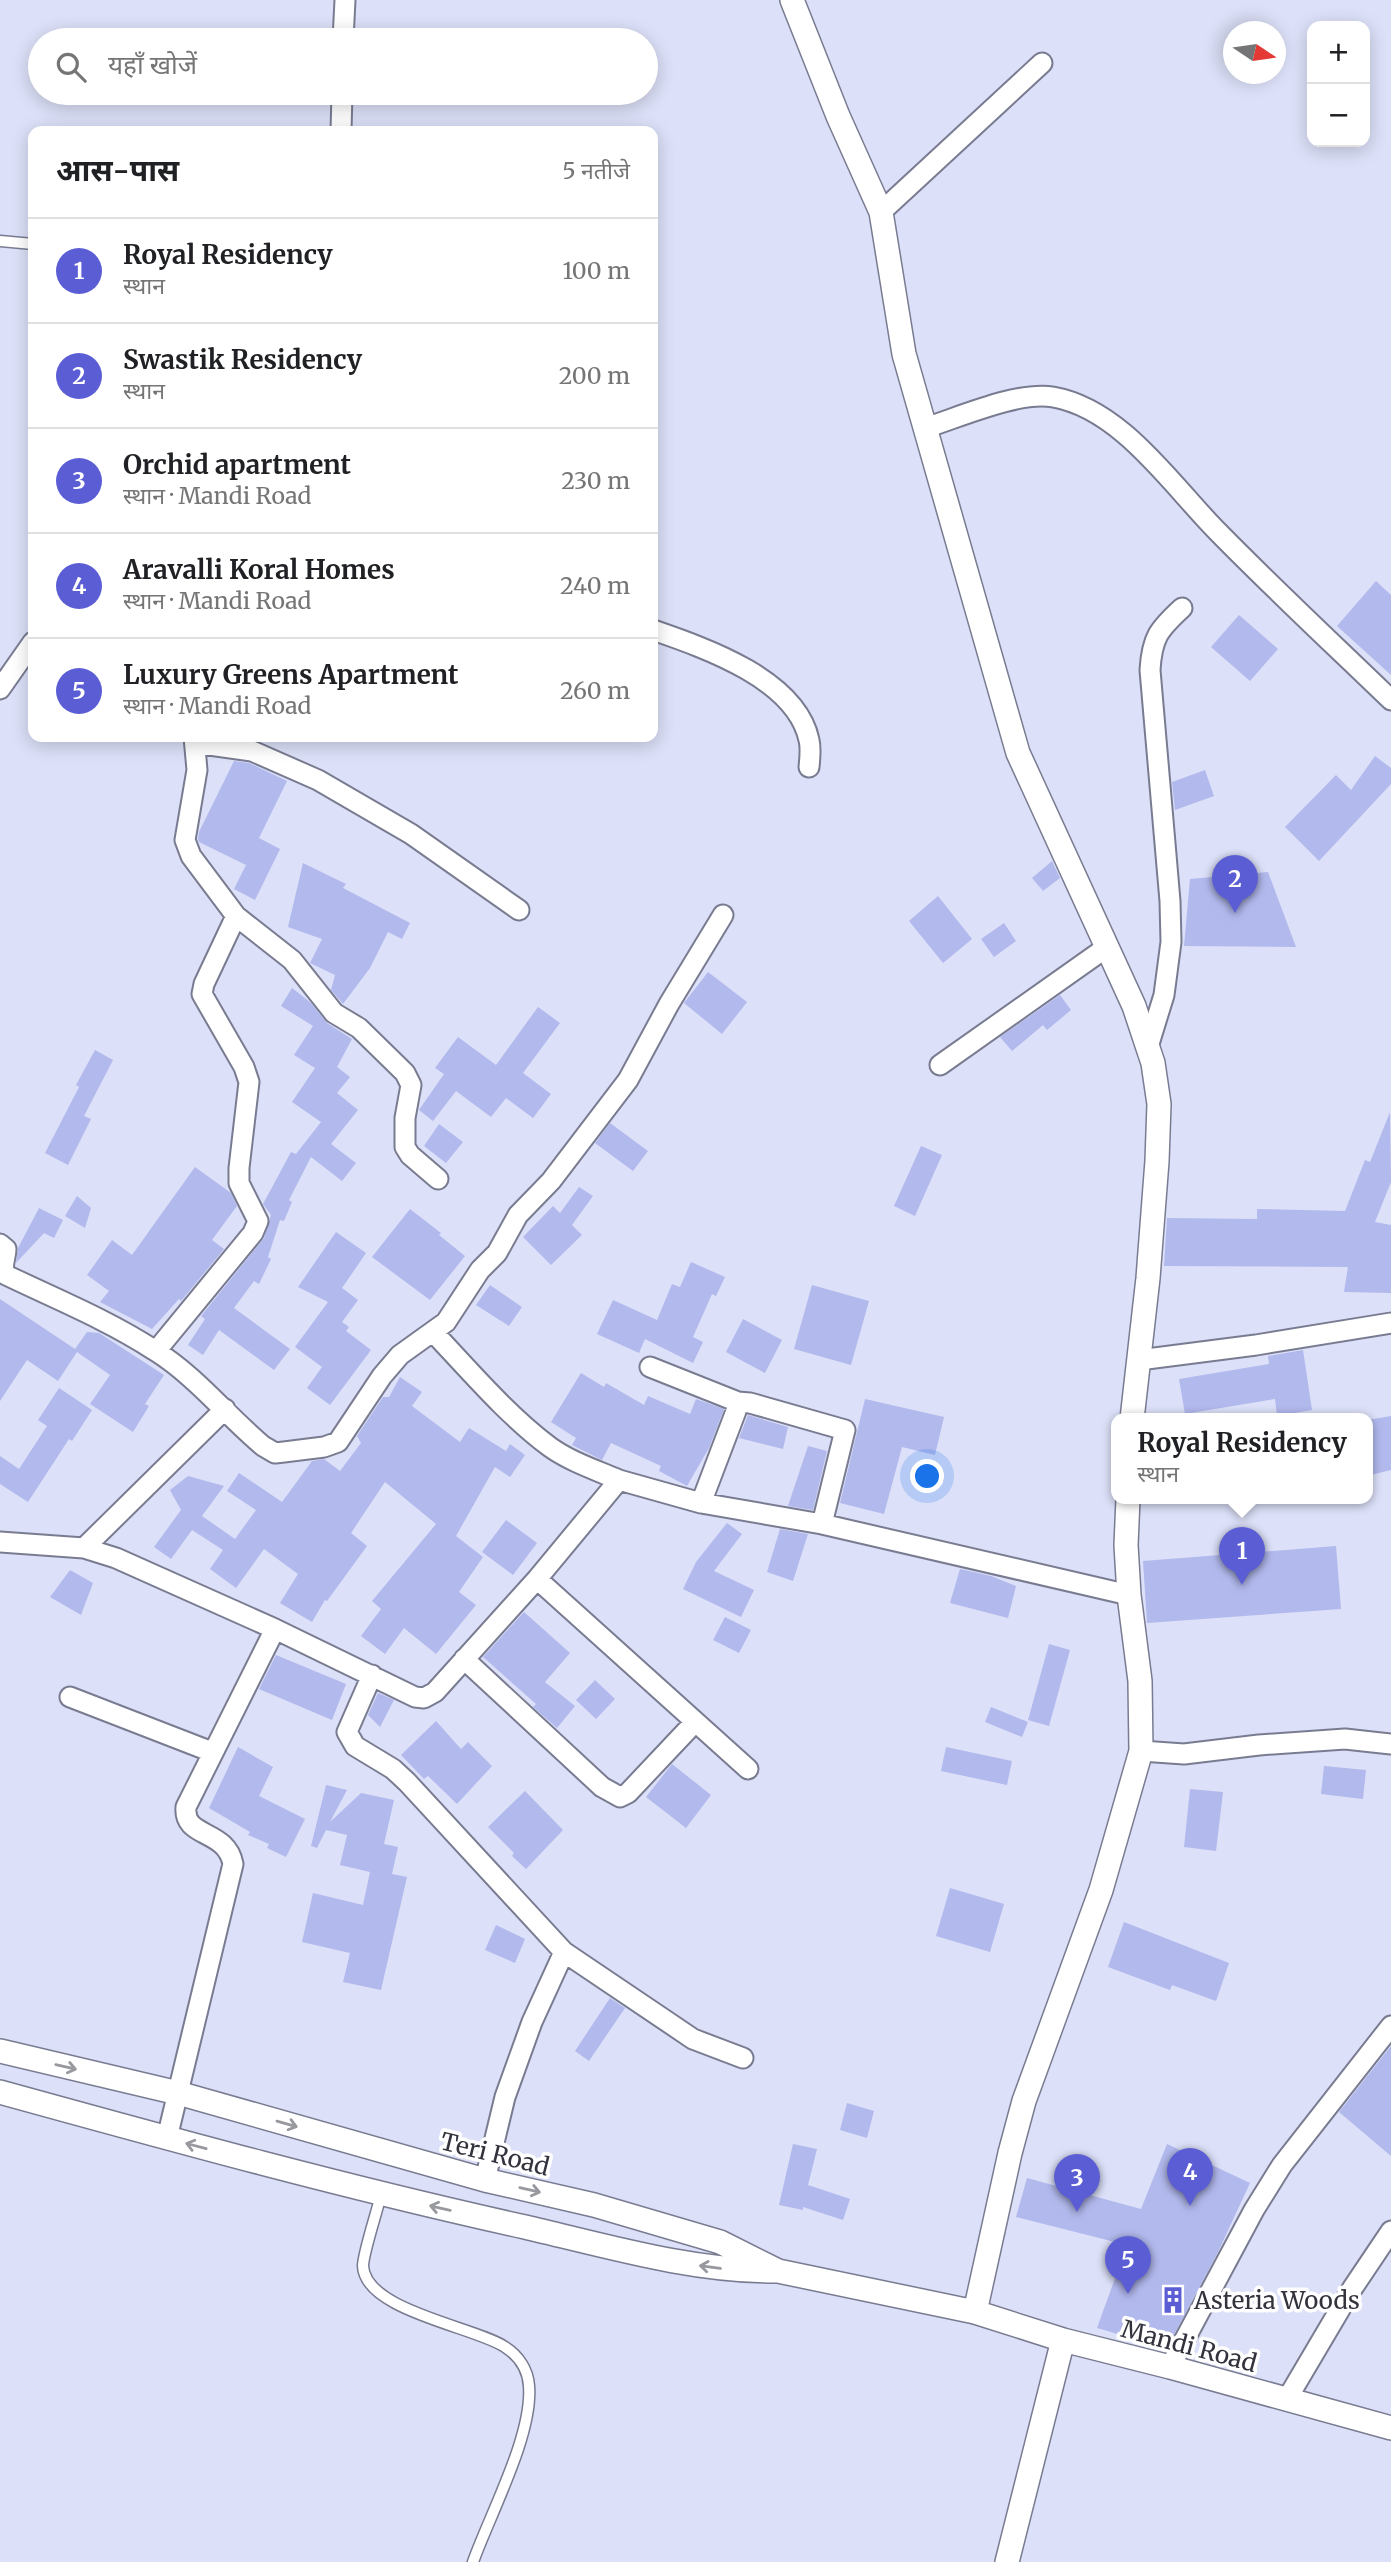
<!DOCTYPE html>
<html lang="hi">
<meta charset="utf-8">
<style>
:root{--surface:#fff;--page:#f2f2f2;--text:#202124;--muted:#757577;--line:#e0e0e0;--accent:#5b5dd5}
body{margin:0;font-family:Merriweather,"Noto Sans Devanagari",serif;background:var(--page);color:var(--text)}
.controls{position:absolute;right:21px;top:21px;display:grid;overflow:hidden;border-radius:14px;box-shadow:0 4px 18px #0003}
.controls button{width:63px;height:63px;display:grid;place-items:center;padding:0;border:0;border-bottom:2px solid var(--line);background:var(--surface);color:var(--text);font:35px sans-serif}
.compass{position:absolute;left:1223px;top:21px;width:63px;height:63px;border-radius:50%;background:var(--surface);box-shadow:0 4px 18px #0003;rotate:103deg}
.you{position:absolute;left:928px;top:1477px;width:24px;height:24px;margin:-18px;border:5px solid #fff;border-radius:50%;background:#1a73e8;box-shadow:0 0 0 10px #1a73e833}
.badge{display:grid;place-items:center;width:46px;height:46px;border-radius:50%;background:var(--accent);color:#fff;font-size:23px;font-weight:700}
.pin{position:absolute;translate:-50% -58px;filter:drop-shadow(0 2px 4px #0008)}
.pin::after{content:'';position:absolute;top:37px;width:24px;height:21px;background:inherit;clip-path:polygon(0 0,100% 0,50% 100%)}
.popup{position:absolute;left:1111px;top:1413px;width:262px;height:91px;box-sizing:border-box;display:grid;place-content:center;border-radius:14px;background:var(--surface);filter:drop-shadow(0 2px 5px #0005);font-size:23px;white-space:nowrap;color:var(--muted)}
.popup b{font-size:26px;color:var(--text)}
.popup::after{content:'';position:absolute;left:50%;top:100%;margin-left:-14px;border:14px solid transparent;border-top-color:var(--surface)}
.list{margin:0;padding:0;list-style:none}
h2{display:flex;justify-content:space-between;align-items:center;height:91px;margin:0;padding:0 28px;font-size:30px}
h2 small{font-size:23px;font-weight:400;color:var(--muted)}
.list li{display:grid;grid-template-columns:46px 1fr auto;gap:21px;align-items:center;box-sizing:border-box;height:105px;padding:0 28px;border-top:2px solid var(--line)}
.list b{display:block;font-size:26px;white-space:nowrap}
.list p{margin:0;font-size:23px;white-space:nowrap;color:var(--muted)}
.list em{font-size:23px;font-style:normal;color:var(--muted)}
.icon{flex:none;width:38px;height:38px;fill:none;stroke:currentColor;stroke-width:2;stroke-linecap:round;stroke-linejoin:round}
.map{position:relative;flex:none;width:1391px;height:2562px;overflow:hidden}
.search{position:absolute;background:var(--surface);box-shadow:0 4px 18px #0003;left:28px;top:28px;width:630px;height:77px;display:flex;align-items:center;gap:18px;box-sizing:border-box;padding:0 24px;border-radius:38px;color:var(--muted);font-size:26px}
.panel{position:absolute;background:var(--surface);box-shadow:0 4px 18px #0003;left:28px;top:126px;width:630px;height:616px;border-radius:14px}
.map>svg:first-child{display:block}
.building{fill:#b2b9ed}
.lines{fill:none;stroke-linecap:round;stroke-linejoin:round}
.service-casing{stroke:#797c91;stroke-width:13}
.minor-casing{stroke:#797c91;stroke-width:23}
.tertiary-casing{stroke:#797c91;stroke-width:26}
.service{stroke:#fff;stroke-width:10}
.minor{stroke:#fff;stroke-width:19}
.tertiary{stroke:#fff;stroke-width:23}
.oneway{stroke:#98999e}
.labels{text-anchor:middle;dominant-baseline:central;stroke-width:7;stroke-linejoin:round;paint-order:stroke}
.street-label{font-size:24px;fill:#32333c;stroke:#fff}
.poi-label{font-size:24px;fill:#32333c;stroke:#fff;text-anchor:start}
</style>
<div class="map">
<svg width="1391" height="2562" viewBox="0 0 1391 2562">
<rect width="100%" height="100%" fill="#dce0f8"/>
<path class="building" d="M1376,581L1391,595V675L1337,626Z
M1239,615L1278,649L1250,681L1211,647Z
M1375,756L1391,768V784L1319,861L1285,827L1336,775L1351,790Z
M234,761L249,763L287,781L259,838L280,849L255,900L234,889L246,865L199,842L198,839L199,832Z
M1205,770L1214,796L1175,810L1172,782Z
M1052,861L1060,878L1043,891L1032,878Z
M303,863L346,884L343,888L410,923L402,939L388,932L370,968L343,1004L331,990L335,975L310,963L322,939L288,927Z
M1268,872L1296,947L1184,946L1190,879Z
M938,896L972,939L943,963L909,921Z
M1004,923L1016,941L994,957L981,939Z
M708,972L747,1002L722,1034L684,1003Z
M292,988L311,1003L327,1023L352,1039L337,1067L350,1077L337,1093L358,1110L331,1144L356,1163L342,1181L311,1157L289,1200L292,1202L284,1221L280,1220L268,1257L271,1259L259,1284L254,1281L234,1308L290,1349L274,1370L219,1330L203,1355L188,1345L205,1319L201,1316L264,1238L271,1215L263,1204L291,1152L296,1154L321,1122L292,1102L315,1068L294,1055L313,1026L281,1006Z
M1060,995L1071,1010L1047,1030L1043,1025L1012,1051L1000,1037Z
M538,1007L560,1023L523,1073L551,1094L533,1118L506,1098L491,1117L456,1091L433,1121L419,1110L444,1074L435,1068L458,1037L496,1065Z
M95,1050L113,1060L84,1116L91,1119L68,1165L45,1153L79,1087L76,1085Z
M1390,1112L1391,1182L1375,1222L1391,1225V1293L1344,1292L1348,1267L1164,1266L1167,1218L1257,1219V1209L1345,1211L1365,1160L1370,1162Z
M610,1123L648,1151L633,1171L595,1143Z
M439,1124L463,1142L446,1163L424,1146Z
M921,1146L942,1155L915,1216L894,1206Z
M195,1167L231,1193L237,1206L212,1240L224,1249L181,1301L179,1299L152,1329L100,1302L109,1291L87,1275L112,1240L132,1255Z
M579,1187L593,1196L572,1225L582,1235L551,1265L523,1237L553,1206L560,1213Z
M77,1196L91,1208L85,1228L65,1216Z
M39,1208L63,1220L54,1238L44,1233L16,1263L18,1248Z
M410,1209L441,1233L439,1235L465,1256L430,1300L372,1257Z
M336,1232L366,1253L342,1288L358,1300L342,1322L349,1327L346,1331L371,1350L330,1405L307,1388L322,1367L295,1347L328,1302L298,1287Z
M691,1262L725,1277L716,1296L712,1294L693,1337L703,1342L693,1363L645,1339L639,1353L597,1334L613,1300L657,1320L672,1284L680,1287Z
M490,1285L522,1307L509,1326L476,1305Z
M812,1285L869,1301L851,1365L794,1349Z
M0,1299L75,1349L87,1332L99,1333L164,1375L145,1404L149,1406L133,1432L90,1404L110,1375L77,1352L58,1381L27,1360L0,1401Z
M743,1319L782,1340L765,1373L726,1352Z
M1303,1350L1312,1410L1277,1416L1275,1399L1185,1414L1179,1379L1269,1364L1268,1356Z
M581,1373L604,1387L606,1383L644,1405L648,1396L690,1414L696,1399L724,1409L709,1448L687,1486L659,1471L661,1466L611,1443L602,1460L572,1445L576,1438L551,1422Z
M400,1377L422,1392L412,1406L460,1442L469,1428L506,1451L510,1444L525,1455L510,1477L495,1467L456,1536L483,1557L459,1592L476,1605L436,1654L404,1628L385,1654L361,1636L381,1609L372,1601L436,1524L385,1482L351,1533L367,1546L327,1601L325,1600L312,1622L280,1603L298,1574L264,1549L236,1588L210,1569L223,1550L192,1530L171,1559L154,1547L181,1510L170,1490L188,1476L224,1486L202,1516L235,1539L256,1510L227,1491L239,1473L282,1502L312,1461L324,1459L340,1471L361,1443L357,1436L383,1397H389Z
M59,1388L92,1410L72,1441L69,1439L28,1502L0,1484V1456L19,1469L47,1426L38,1420Z
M865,1399L944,1417L935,1455L902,1447L884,1514L840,1503Z
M748,1415L788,1427L783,1449L739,1438Z
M1391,1416V1470L1371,1475L1368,1462V1420Z
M808,1446L827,1451L813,1510L788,1506Z
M506,1520L537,1543L513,1575L482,1552Z
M727,1523L742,1534L714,1571L754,1590L741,1617L683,1589L696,1562Z
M780,1529L808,1534L793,1581L767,1572Z
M1336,1546L1341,1609L1147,1623L1143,1561Z
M960,1569L991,1576L1016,1586L1008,1618L950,1603Z
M70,1570L93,1583L81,1615L50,1597Z
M524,1612L570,1653L545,1682L575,1706L557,1728L533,1707L536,1704L483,1657Z
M725,1617L751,1630L739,1653L713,1640Z
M1049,1644L1070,1650L1049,1726L1028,1720Z
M276,1655L346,1684L332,1720L259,1689Z
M595,1680L615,1699L596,1719L576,1700Z
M378,1693L394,1700L380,1727L368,1715Z
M991,1707L1028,1722L1022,1737L985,1722Z
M436,1721L461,1749L468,1742L492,1766L457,1804L428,1776L424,1779L401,1755Z
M238,1747L273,1767L259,1796L305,1819L286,1857L267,1848L269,1844L248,1835L250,1832L209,1808Z
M946,1747L1012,1761L1007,1785L941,1771Z
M672,1764L711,1795L686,1828L646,1797Z
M1324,1766L1366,1770L1363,1799L1321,1794Z
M326,1785L347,1790L330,1822L361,1793L394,1800L384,1844L398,1847L392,1874L407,1877L381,1990L343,1982L350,1953L302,1942L313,1893L363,1905L370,1872L340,1865L347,1835L326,1830L317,1848L311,1846Z
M1190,1789L1223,1792L1216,1851L1184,1847Z
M525,1791L563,1830L526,1869L512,1856L514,1853L488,1827Z
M950,1888L1004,1904L990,1952L936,1936Z
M1124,1922L1229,1963L1216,2001L1172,1985L1170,1990L1108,1967Z
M496,1925L525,1939L515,1963L485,1950Z
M610,1998L625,2008L589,2061L575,2051Z
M1391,2046V2156L1339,2112Z
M847,2103L874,2111L867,2138L840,2130Z
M793,2144L817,2149L808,2185L850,2199L843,2220L803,2207V2210L779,2205Z
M1167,2144L1250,2183L1218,2252L1169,2344L1131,2332L1128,2337L1097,2328L1127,2245L1016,2217L1027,2178L1141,2209Z"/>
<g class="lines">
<defs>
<path id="service" d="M0,241L33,244
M381,2194C378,2209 363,2253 363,2266C365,2311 476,2327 505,2347C519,2356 528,2370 529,2386C533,2435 490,2514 473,2562"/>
<path id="minor" d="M343,40L345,0
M341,131L342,93
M881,212L1042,63
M925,428C960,417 1018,391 1053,397C1122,409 1172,486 1219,533C1275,590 1334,645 1391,700
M653,630C705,648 796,679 809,740C811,748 810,758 809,767
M0,689L33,642
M194,737L197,770L185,840L191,856L236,916L292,960L334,1013L359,1028L405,1073L411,1085L405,1118V1147L410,1155L438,1179
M195,743L252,751L318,780L411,834L519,910
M1148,1047L1164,995L1171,942L1170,901L1150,670C1152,638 1158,630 1182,608
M940,1065L1107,947
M0,1244L6,1249C6,1259 0,1267 6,1275C56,1299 108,1320 154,1350C196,1376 226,1415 263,1446L275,1453L284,1452L324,1447L338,1442L382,1376L400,1355L446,1322L480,1270L497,1253L518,1215L551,1181L628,1080L669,1004L723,915
M433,1332C470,1371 507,1415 550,1447C571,1462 596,1470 619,1480
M156,1351L253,1233L258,1221L239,1183V1168L249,1082L244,1067L202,994L204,984L236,916
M1139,1360L1256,1345L1391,1323
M650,1367L738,1402L750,1403L845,1430L822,1524
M701,1503L736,1411
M0,1542L84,1548L116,1558L275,1629L415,1697L424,1698L435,1692L537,1579L619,1480L701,1503L822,1524L1129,1595
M84,1548L225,1409
M537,1579L748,1769
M464,1659L602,1787L620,1797L628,1793L695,1722
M372,1675L347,1732L355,1746L393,1769L407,1782L564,1952L693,2039L743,2058
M70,1697L212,1752
M1141,1751L1184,1754L1259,1745L1345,1739L1391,1744
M167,2138L233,1864C226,1828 183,1839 186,1807L275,1629
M485,2180L505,2097L532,2022L564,1952
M1170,2367L1254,2210L1282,2165L1391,2026
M1287,2399L1352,2289L1391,2231"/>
<path id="tertiary" d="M792,0L838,116L881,212L904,354L1018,753L1134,1006L1153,1063L1159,1104L1157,1161L1148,1278L1132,1419
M0,2051L178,2093L485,2180L594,2205L720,2242L778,2271L975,2312L1063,2340L1170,2367L1391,2428
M0,2092C174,2140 348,2188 525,2227C607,2246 690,2271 775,2271
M975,2312L1010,2153L1024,2101L1101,1890L1141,1751L1140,1681L1129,1595L1126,1545L1128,1499
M1007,2562L1063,2340"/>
</defs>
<use href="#service" class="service-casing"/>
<use href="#minor" class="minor-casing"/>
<use href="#tertiary" class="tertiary-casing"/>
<use href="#service" class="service"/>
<use href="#minor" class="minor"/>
<use href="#tertiary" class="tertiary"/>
</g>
<defs><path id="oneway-shaft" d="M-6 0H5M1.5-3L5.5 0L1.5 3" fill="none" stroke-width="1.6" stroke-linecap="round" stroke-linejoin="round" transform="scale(1.75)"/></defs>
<g class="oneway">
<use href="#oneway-shaft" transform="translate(66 2067) rotate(13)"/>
<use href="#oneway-shaft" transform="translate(287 2124) rotate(16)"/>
<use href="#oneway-shaft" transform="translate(196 2146) rotate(-165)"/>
<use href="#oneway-shaft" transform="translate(530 2190) rotate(13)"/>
<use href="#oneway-shaft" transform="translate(440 2208) rotate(-167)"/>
<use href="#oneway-shaft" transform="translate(710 2267) rotate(-172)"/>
</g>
<defs>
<symbol id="building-bare" viewBox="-9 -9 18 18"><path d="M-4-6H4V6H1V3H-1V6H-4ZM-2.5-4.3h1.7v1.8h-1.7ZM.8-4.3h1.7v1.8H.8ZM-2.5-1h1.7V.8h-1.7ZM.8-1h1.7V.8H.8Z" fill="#5b5dd5" stroke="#fff" stroke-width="2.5" paint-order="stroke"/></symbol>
</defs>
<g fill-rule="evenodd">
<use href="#building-bare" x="1154" y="2281" width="38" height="38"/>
</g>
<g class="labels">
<g class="street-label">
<text transform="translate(495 2154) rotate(14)">Teri Road</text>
<text transform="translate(1189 2346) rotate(15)">Mandi Road</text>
</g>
<g class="poi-label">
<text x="1194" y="2300">Asteria Woods</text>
</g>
</g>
</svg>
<div class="controls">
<button>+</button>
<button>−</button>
</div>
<svg class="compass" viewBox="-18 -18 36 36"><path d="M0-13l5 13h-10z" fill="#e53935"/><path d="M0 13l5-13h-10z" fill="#757577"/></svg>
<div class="you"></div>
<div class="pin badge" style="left:1242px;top:1585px">1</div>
<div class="popup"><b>Royal Residency</b>स्थान</div>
<div class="pin badge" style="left:1235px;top:913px">2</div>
<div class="pin badge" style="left:1077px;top:2212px">3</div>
<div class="pin badge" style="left:1190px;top:2206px">4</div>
<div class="pin badge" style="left:1128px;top:2294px">5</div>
<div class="search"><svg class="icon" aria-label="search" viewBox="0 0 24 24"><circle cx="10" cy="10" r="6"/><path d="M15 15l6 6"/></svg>यहाँ खोजें</div>
<section class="panel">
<h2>आस-पास<small>5 नतीजे</small></h2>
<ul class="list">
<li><span class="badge">1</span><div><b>Royal Residency</b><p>स्थान</p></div><em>100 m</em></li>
<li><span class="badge">2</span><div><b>Swastik Residency</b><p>स्थान</p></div><em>200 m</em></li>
<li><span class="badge">3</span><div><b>Orchid apartment</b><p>स्थान · Mandi Road</p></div><em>230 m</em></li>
<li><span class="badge">4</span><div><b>Aravalli Koral Homes</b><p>स्थान · Mandi Road</p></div><em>240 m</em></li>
<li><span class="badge">5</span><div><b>Luxury Greens Apartment</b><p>स्थान · Mandi Road</p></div><em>260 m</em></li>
</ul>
</section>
</div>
